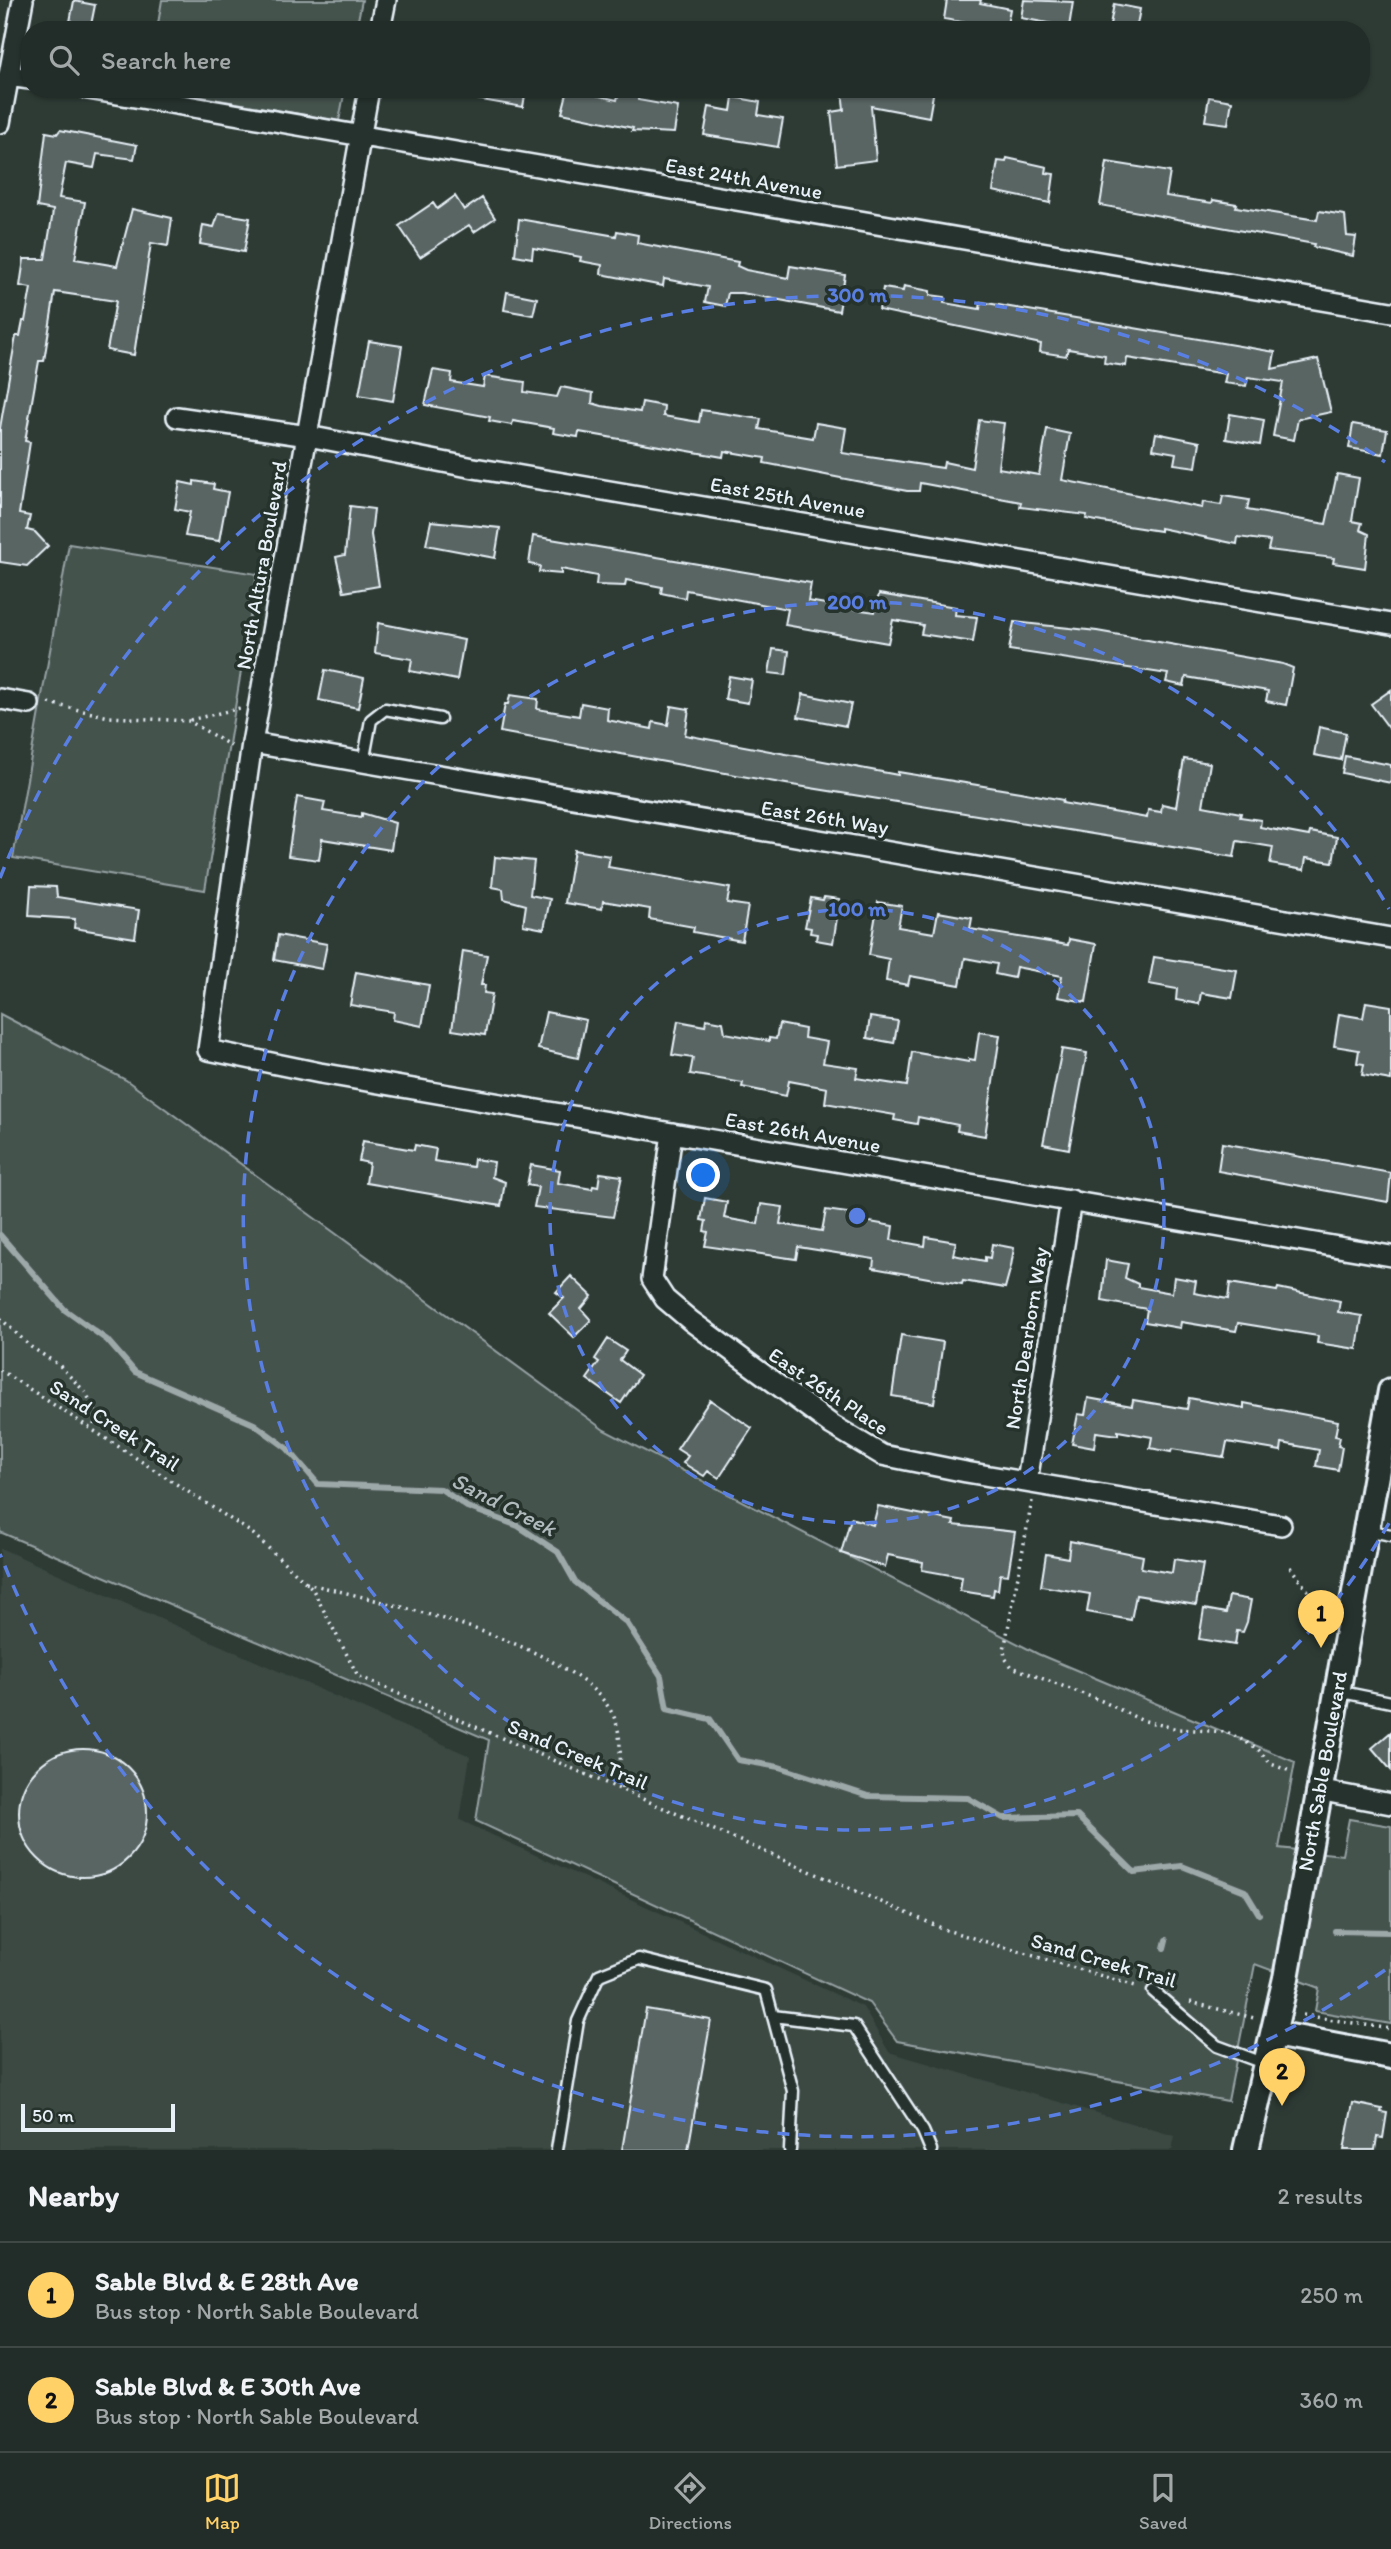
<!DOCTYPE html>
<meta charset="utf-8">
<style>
:root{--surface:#222c28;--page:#2e3834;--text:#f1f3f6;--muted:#a2a7a8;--line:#3f4845;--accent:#ffd166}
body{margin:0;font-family:Itim,sans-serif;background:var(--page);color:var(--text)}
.scale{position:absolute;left:21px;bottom:18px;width:154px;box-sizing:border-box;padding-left:7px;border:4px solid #e8f1f8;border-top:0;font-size:19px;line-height:24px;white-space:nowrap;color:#e8f1f8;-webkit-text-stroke:5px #26332d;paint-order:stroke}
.you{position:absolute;left:704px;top:1176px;width:24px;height:24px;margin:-18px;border:5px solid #fff;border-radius:50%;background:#1a73e8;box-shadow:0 0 0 10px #1a73e833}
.badge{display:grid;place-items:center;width:46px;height:46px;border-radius:50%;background:var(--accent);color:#111;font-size:23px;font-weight:700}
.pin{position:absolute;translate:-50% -58px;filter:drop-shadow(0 2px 4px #0008)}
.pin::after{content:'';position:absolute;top:37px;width:24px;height:21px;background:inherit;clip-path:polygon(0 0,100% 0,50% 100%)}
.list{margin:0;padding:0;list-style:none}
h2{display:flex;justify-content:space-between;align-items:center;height:91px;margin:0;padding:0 28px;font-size:30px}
h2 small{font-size:23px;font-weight:400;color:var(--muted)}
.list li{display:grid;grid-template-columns:46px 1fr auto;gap:21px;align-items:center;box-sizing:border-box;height:105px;padding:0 28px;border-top:2px solid var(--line)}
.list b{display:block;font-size:26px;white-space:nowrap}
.list p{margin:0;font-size:23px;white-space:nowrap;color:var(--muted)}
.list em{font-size:23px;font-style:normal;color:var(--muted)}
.icon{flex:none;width:38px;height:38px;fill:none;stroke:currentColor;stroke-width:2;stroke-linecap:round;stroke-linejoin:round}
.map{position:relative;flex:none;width:1391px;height:2150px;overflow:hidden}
.search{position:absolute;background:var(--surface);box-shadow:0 2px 5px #0004;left:21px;right:21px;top:21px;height:77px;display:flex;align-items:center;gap:18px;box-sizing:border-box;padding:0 24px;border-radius:28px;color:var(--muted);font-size:26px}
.sheet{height:301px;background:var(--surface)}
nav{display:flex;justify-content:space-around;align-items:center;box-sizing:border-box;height:98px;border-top:2px solid var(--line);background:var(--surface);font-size:19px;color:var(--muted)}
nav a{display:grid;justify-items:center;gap:4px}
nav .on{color:var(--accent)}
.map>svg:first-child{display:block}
.built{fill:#3b4843}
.green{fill:#45524e;stroke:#96a2a3;stroke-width:2}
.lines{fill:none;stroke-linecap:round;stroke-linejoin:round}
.stream{stroke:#9da8a9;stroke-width:6}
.building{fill:#596563;stroke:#e8f1f8;stroke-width:2}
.service-casing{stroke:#e8f1f8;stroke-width:15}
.minor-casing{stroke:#e8f1f8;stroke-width:24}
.tertiary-casing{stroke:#e8f1f8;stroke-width:30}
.path{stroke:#e8f1f8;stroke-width:3.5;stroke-dasharray:2 5;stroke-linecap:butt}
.service{stroke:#26332d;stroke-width:10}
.minor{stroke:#26332d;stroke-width:19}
.tertiary{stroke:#26332d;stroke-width:24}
.ring{fill:none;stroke:#5a7fe2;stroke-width:3.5;stroke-dasharray:12 9}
.labels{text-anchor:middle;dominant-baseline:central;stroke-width:7;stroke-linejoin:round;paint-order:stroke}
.street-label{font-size:21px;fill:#e8f1f8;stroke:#26332d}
.water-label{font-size:23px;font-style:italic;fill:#b0babd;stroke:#26332d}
.centre{fill:#5a7fe2;stroke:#26332d;stroke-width:3.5}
.ring-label{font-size:21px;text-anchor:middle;font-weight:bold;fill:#5a7fe2;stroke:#26332d;stroke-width:7;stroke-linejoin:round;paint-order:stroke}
</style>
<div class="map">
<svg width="1391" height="2150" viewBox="0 0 1391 2150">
<rect width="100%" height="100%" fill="#2e3b35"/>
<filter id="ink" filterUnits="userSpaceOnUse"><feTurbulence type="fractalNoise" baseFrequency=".0143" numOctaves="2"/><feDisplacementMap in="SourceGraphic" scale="14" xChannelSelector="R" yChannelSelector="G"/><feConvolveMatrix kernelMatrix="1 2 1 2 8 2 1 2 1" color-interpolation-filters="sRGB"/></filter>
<g filter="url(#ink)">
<path class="built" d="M0,1548L470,1756L460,1820L863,2007L889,2052L1175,2136L1172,2150H0Z"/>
<path class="green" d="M162,0H362L356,30H157Z
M156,89H345L339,121Z
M69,544L257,574L205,890L13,858Z
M0,1014L126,1080L604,1430L1038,1654L1295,1762L1279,1848L1342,1855L1349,1819L1391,1826V2024L1315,2011L1319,1988L1255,1964L1228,2101L897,2041L869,2003L476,1821L489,1740L0,1532Z"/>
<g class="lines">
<path class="stream" d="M0,1235L65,1310L107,1340L135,1372L254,1424L287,1448L318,1484L441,1489L467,1507L518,1526L558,1552L575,1582L627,1623L661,1676L667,1709L710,1719L738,1760L779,1767L868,1796L968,1798L1003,1818L1077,1816L1134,1872L1182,1866L1245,1891L1259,1914
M1335,1931L1391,1932
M1164,1948L1166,1940"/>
</g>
<path class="building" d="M947,0H981L980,3L1010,9L1006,30H974L973,24L944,19Z
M1024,0L1073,2L1069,27L1021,18Z
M74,1L95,5L90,30L69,27Z
M1114,4L1140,9L1136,30H1109Z
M471,89H526L523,107L470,98Z
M568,89H584L583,92L617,100L619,92L638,95V100L678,107L674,133L632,131L633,128L562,113Z
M842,89H934L929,117L871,106L876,160L837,165L831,112L844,110Z
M733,97L760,102L758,115L783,119L778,147L704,135L709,107L731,111Z
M1209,97L1232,101L1228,124L1205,121Z
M60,130L137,145L134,159L97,154L94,168L66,163L59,198L85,202L75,259L117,266L132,209L172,218L168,246L151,243L134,355L107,350L116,301L55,292L44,361H39L25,441L30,442L19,514L30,516L27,530L35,532L48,546L27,566L0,562V428L16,336H20L23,321H25L31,288L20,286L24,259H45L52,218L53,210L37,207L46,132L57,134Z
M1007,158L1047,167L1046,173L1054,174L1050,203L993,191L998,161L1006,162Z
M1107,162L1170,172L1166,196L1212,203L1213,200L1237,204L1236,207L1317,220L1319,211L1345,215L1347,236L1356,237L1353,256L1313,247L1314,244L1100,205Z
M455,196L464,210L482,198L495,218L474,232L469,225L420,257L399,226L433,203L437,209Z
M219,213L250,218L244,252L200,244L203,225L214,227Z
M519,219L616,236L617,231L638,235L637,243L738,262L737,266L746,270L788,278L790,266L845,275L839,311L742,293H728L725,306L705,302L708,287L664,279L663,286L601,274L602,265L580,261L581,257L533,248L532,258L515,255Z
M904,286L930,291V295L945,297L944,303L980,309L981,302L1275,352L1272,369L1318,359L1331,412L1298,419L1294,440L1273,436L1283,382L1248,377L1246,386L1224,383L1226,374L1206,371L1127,358L1126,366L1104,363L1105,355L1068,349L1066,356L1040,352L1041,344L879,310L883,288L903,291Z
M507,292L537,298L533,315L504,310Z
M369,341L402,346L393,401L359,395Z
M433,370L452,373L451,382L483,387L485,376L525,382L524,392L557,397L561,387L593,393L592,403L602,406L640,412L642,402L664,406L663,416L699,422L701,410L761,419L759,429L813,438L816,423L846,428L842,453L943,468L944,462L972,468L979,420L1004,423L998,468L1039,475L1047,429L1070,434L1062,480L1202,508L1203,502L1221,505L1223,496L1249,500L1247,510L1326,524L1337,474L1359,478L1352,521L1362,523L1360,530L1369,534L1365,568L1333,563L1334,558L1268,550L1270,541L1238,537L1237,544L1160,528V531L1102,522L1086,519L1087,515L1020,507L1021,502L920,483L919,491H907L764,463L765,458L724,451L723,457L579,432L578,437L553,433L554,428L513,421L512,425L489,421L490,417L425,405Z
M1230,414L1264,420L1260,445L1226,439Z
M1353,424L1387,430L1383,454L1349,448Z
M1156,433L1200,442L1196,467L1174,464L1176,453L1153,449Z
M194,481L214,484L213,489L228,492L219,541L185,536L190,512L175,509L180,482L194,485Z
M350,506L374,509L371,535L379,586L344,592L336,557L345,555Z
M431,521L500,528L495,558L426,545Z
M533,536L811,583L808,601L854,609L875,612L879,594L956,607L955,615L977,617L973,642L921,634L923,625L893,620L888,643L785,625L788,609L686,590L685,598L661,593L662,587L626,580L625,586L596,585L597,576L561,569V574L539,572L540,566L529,564Z
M1014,622L1097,631L1283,664L1293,668L1288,695L1286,705L1266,701L1268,691L1186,677L1184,686L1166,682L1168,674L1009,650Z
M378,623L464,640L457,680L410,671L412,659L375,653Z
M773,649L789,651L786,675L769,673Z
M325,670L364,678L358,708L319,700Z
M729,676L752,680L748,703L725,699Z
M1391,690V731L1371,704Z
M803,694L851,704L846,726L798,717Z
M510,695L538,699L537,709L579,716L581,703L608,708L607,720L652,729L653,722L668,725L671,706L689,709L685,735L898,775V772L1020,792L1063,800L1062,803L1147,818L1148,810L1161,812L1162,804L1176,807L1184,759L1210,763L1203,806L1241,813L1240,817L1261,820L1260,827L1309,836L1310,832L1337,837L1333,862L1306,858L1304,870L1270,864L1273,847L1237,841L1234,857L786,784L500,732L505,704H508Z
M1319,727L1346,733L1341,760L1314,755Z
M1345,756L1391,765V783L1342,773Z
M297,797L325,802L323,811L362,817V813L395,823L391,850L322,839L319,860L288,856Z
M574,850L610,856L608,867L730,888L727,903L748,906L742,941L693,932L694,927L649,919L650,909L603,901L602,909L565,903Z
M495,857L534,861L530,895L550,899L544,929L523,925L526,905L504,899L503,889L492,887Z
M31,886L56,887L57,897L139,910L135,938L74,928L75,919L29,916Z
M824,897L840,899L833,943L816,940L817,934L810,933L811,928L805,927L811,898L823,900Z
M878,902L902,906L898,927L934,933L938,912L972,918L970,929L1068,945L1069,939L1096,944L1086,1002L1058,997L1062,976L1016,967L1014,978L995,974L997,964L965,958L960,985L910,976L908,985L886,981L889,959L869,955Z
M278,935L327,944L322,969L274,960Z
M463,951L487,955L481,985H485L484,993L492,994L485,1035L452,1030Z
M1154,957L1237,970L1232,998L1201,993L1199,1004L1176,1000L1177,989L1149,984Z
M356,972L429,985L422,1026L393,1020L394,1012L350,1005Z
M1366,1002L1391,1006V1080L1362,1075L1364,1064L1357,1063L1359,1050L1334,1046L1339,1014L1363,1018Z
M546,1012L586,1020L578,1058L538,1049Z
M870,1017L898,1021L894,1043L867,1038Z
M706,1019L723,1022L725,1033L769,1041V1038L776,1039L779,1024L805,1029L804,1038L827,1042L823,1063L858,1068L856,1078L907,1086L912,1052L969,1062V1059L975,1060L979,1032L1000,1035L985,1136L957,1131L958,1125L918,1117L917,1124L894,1120L895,1115L825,1103L827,1088L789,1081L786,1096L742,1087L743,1083L690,1074L693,1058L672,1055L678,1021L705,1026Z
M1062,1049L1087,1053L1069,1149L1043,1144Z
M363,1141L414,1150L415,1145L436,1149L434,1161L473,1167L474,1159L494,1162L492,1177L505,1182L501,1206L366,1183L369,1163L359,1161Z
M1222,1143L1391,1173L1388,1202L1218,1171Z
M531,1165L560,1170L558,1183L592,1189L593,1186L598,1187L600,1173L622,1176L613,1217L534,1207L538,1187L527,1185Z
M705,1198L727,1202L724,1218L758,1224L761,1204L783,1207L780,1224L822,1231L826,1210L848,1213L847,1218L893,1226L891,1240L925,1246L926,1237L956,1242L953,1255L985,1261V1257L990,1258L992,1244L1014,1248L1011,1266L1005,1288L963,1281L962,1284L873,1268L874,1259L798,1247L796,1259L705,1246L708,1232L704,1231L706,1221L701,1220Z
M1106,1260L1128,1264L1125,1278L1138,1284V1287L1172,1293L1174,1277L1196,1281L1194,1293L1228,1299L1230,1283L1277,1291L1278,1288L1340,1301L1338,1312L1362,1316L1357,1349L1317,1343L1318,1336L1238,1323L1236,1331L1181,1322L1180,1328L1145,1322L1147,1309L1102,1301Z
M571,1276L592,1296L581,1309L591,1320L574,1337L549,1313L564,1298L556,1292Z
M901,1335L943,1342L934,1403L892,1396Z
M608,1339L626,1351L620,1360L640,1375L621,1403L587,1379L599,1362L595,1359Z
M1088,1398L1132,1406L1133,1400L1187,1409L1189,1398L1244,1408V1403L1338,1421L1335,1436L1340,1437L1338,1446L1342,1447L1338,1470L1316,1466L1319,1450L1282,1443L1281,1451L1227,1442L1224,1457L1172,1449L1171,1452L1150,1448L1152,1437L1118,1431V1435L1096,1432L1094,1448L1072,1444L1078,1414L1085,1415Z
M710,1400L752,1428L719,1478L708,1471L704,1476L683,1463L688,1456L677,1449Z
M878,1506L954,1521L953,1525L1015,1532L1008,1575L1000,1574L998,1590L994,1589L993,1596L960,1591L962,1577L922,1570L923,1562L888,1555L885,1567L841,1553L851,1518L873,1525Z
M1070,1541L1143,1556L1141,1568L1172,1573L1174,1559L1203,1564L1196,1605L1136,1595L1131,1620L1087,1612L1090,1594L1041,1586L1046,1554L1068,1558Z
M1229,1596L1251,1600L1247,1622L1243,1632L1237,1631L1235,1645L1199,1639L1204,1609L1226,1613Z
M1391,1732V1770L1372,1748Z
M19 1813a64 64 0 1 1 128 0a64 64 0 1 1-128 0Z
M646,2009L711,2020L688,2150H622Z
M1353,2103L1382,2109L1381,2112L1387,2113L1383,2138L1377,2137L1375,2150H1344Z"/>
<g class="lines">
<defs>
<path id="service" d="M363,763L371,720L385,709L440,719
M1366,1530L1391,1535
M1337,1691L1391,1702
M1153,1991L1217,2046L1266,2064
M773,2016L854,2026L923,2131L931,2150
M557,2150L578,2021L599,1975L639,1959L766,1990L793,2091L790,2150"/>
<path id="minor" d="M380,30L386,0
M8,76L30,79
M88,89L1391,312
M369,89L252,743L208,1050L320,1073L1391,1256
M0,123L23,0
M177,417L308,436L474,468L1391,624
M0,699L29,704
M252,743L1391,938
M672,1133L652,1279L665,1299L691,1321L832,1425L882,1455L966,1472L1281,1525
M1027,1482L1071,1200
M1318,1790L1391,1804"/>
<path id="tertiary" d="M1274,2034L1391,2056
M1246,2150L1286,1978L1391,1391"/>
</defs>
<use href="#service" class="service-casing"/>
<use href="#minor" class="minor-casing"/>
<use href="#tertiary" class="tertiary-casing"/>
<path class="path" d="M49,703L109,717L189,721L231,746
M190,720L240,708
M0,1318L31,1347L59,1365L85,1392L95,1409L94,1430
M0,1370L252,1533L312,1588L358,1676L946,1930L1139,1987
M1032,1501L1004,1650L1005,1658L1012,1667L1102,1701L1141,1720L1178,1729L1227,1732L1257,1748L1271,1764L1290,1771
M1290,1567L1321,1608
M306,1583C380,1602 580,1642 614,1717C624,1740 618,1766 622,1791
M1190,2002L1254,2018
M1303,2015L1391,2029"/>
<use href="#service" class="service"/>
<use href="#minor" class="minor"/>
<use href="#tertiary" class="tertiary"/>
</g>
</g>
<g class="ring">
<circle cx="857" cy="1216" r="307"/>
<path d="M1389 1523A614 614 0 1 1 1389 909"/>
<path d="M1385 1970A921 921 0 0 1 0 1554M0 878A921 921 0 0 1 1385 462"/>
</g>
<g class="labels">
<g class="street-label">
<text transform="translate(744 178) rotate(10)">East 24th Avenue</text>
<text transform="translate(788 497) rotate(10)">East 25th Avenue</text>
<text transform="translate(261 565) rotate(-80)">North Altura Boulevard</text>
<text transform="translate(825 817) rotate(9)">East 26th Way</text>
<text transform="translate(803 1132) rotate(10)">East 26th Avenue</text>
<text transform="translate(1026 1338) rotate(-81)">North Dearborn Way</text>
<text transform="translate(829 1391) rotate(34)">East 26th Place</text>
<text transform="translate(115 1425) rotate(33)">Sand Creek Trail</text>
<text transform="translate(578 1754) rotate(23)">Sand Creek Trail</text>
<text transform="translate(1322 1771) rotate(-80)">North Sable Boulevard</text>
<text transform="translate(1104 1960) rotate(16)">Sand Creek Trail</text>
</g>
<g class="water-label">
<text transform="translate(504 1504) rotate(27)">Sand Creek</text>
</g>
</g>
<circle cx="857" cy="1216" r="10" class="centre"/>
<g class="ring-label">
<text x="857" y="302">300 m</text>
<text x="857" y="609">200 m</text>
<text x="857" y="916">100 m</text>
</g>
</svg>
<div class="scale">50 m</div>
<div class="you"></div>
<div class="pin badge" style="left:1321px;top:1648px">1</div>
<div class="pin badge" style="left:1282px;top:2106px">2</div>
<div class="search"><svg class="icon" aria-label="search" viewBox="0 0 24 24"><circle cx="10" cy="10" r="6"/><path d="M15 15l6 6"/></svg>Search here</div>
</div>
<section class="sheet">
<h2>Nearby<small>2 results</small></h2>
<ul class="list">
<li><span class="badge">1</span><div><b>Sable Blvd &amp; E 28th Ave</b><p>Bus stop · North Sable Boulevard</p></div><em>250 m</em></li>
<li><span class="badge">2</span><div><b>Sable Blvd &amp; E 30th Ave</b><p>Bus stop · North Sable Boulevard</p></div><em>360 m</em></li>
</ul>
</section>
<nav>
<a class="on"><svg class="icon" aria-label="map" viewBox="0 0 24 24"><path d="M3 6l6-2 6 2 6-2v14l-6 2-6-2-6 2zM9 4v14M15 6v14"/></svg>Map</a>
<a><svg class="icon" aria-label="directions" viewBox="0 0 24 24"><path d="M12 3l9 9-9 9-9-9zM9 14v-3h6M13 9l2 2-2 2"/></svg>Directions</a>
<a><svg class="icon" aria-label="saved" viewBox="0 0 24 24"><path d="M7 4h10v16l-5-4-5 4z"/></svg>Saved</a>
</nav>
